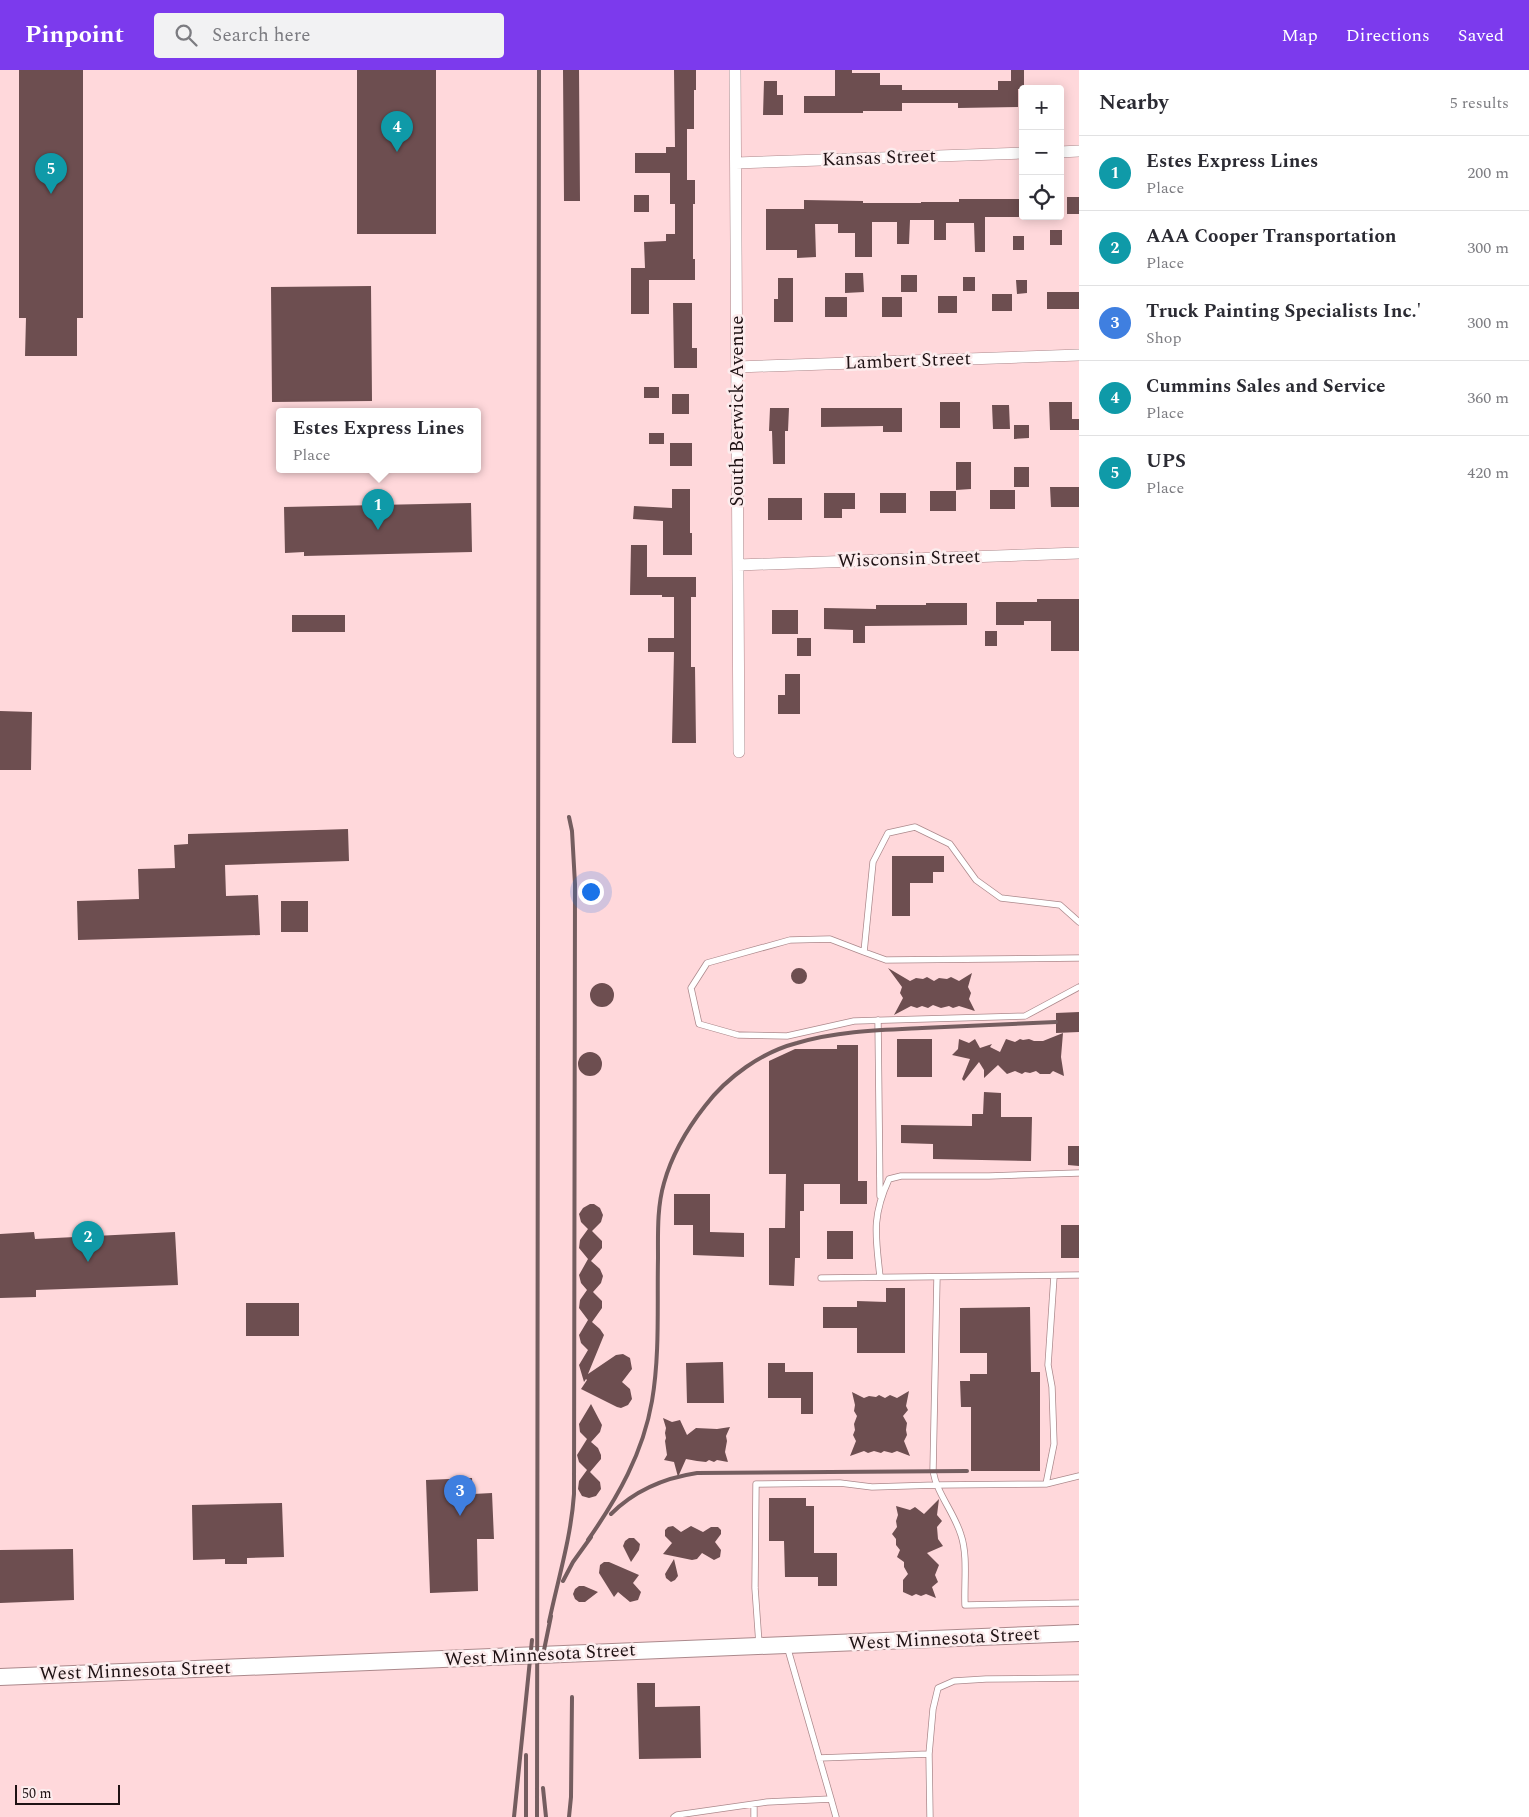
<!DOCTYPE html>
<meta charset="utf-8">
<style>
:root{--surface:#fff;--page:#f2f2f3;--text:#2b2b33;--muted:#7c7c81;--line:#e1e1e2;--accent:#7c3aed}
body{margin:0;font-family:Spectral,serif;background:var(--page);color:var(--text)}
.controls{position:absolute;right:15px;top:15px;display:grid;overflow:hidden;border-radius:5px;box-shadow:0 2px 12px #0003}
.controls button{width:45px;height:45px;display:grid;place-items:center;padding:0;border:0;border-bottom:1px solid var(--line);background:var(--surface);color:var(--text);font:25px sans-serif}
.scale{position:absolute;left:15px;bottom:12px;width:105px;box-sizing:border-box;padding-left:5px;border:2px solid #1f1214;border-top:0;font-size:14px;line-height:18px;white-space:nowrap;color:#1f1214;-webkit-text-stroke:4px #fceced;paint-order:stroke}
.you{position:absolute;left:590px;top:821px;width:18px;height:18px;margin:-12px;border:4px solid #fff;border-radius:50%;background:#1a73e8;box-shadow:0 0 0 8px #1a73e833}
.badge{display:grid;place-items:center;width:32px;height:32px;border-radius:50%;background:var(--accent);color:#fff;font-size:16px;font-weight:700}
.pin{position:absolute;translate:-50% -41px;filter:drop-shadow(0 1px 2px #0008)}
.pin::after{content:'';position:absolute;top:26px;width:18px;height:15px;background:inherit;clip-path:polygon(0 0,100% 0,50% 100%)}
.popup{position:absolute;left:276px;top:338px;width:205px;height:65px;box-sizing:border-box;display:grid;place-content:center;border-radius:5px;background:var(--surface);filter:drop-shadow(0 1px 4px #0005);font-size:16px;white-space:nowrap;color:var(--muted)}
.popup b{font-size:19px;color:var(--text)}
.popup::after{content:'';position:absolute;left:50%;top:100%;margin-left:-10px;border:10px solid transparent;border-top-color:var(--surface)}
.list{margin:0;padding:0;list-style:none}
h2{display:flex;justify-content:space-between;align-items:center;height:65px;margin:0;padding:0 20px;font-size:21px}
h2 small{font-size:16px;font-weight:400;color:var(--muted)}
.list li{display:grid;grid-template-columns:32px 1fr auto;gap:15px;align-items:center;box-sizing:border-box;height:75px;padding:0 20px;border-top:1px solid var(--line)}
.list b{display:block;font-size:19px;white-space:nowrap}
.list p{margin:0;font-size:16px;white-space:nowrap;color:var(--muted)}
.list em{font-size:16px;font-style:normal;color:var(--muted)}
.icon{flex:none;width:28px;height:28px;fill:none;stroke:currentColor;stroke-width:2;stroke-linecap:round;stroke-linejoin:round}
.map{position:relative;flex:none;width:1079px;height:1747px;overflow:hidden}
header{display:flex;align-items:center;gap:30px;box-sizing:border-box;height:70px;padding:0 25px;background:var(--accent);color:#fff}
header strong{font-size:24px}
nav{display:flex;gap:28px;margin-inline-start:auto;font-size:18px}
.search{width:350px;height:45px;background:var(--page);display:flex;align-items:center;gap:12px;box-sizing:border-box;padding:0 18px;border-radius:5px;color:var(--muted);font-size:19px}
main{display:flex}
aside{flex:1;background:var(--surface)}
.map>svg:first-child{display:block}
.building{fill:#6d4e50}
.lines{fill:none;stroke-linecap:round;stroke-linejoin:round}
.lane-casing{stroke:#ac898c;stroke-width:7}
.street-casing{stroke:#ac898c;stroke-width:12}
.secondary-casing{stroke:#ac898c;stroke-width:18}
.lane{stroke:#fff;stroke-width:5.5}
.street{stroke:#fff;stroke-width:11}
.secondary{stroke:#fff;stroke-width:16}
.rail{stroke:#745d5f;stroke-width:4}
.labels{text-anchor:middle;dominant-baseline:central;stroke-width:5;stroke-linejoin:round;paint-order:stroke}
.street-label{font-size:19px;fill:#1f1214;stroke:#fceced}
</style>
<header>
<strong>Pinpoint</strong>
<div class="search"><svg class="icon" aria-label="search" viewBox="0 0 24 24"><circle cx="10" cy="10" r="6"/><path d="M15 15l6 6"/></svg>Search here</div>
<nav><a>Map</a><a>Directions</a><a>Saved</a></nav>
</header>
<main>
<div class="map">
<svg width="1079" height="1747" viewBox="0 0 1079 1747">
<rect width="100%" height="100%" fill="#ffd8db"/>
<path class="building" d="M19,0H83V248H77V286H25L26,248H19Z
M357,0H436V164H357Z
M563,0H579L580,131H564Z
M674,0H696V20H694V59H687V110H695V134H693V189H695V210H649V244H631V198H645L644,172L666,171V164H675V134H670V103H635V83H666V77H675Z
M835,0H852V3H880V15H902V20H998V11H1011V0H1024V19H1018V37L958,38V33H902V41H863V43H804V26H835Z
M764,11H777V25H783V45H763Z
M634,125H649V142H634Z
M1067,127H1079V144H1067Z
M959,129H1019V147H985V182H975L974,153H946V170H934V150H910L909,174H897V152H872V187H855V163H838V154H815L816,187L797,188V180H766V139H804V130L863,131V133H921V132H959Z
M1050,160H1062V175H1050Z
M1013,166H1024V180H1013Z
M845,203H863L864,222L845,223Z
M901,205H917V222H901Z
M963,207H975V221H963Z
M778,208H793V252H774V229H778Z
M1016,210H1027V223L1017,224Z
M371,216L372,331L272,332L271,217Z
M1047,222H1079V239H1047Z
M992,224H1012V241H992Z
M938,226H957V243H938Z
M825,227H847V247H825Z
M882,227H902V247H882Z
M673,233H692V278H697V298H674Z
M644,317H659V328H644Z
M672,324H689V344H672Z
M940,332H960V358H940Z
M1049,332H1072V349H1079V360H1050Z
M992,335H1009L1010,359H993Z
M770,338H789L788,361H785V394H773L772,361H769Z
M821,338H902V362H883V356L821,357Z
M1014,355H1029V368L1014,369Z
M649,363H664V374H649Z
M670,373H692V396H670Z
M956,392H971V419L956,420Z
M1014,397H1029V417H1014Z
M1050,417H1079V437H1051Z
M672,419H690V463H692V485H663V451L633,449L634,436L672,438Z
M990,420H1015V439H990Z
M930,421H956V441H930Z
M824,423H855V439H842V448H824Z
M880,423H906V443H880Z
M768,428H802V450H768Z
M471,433L472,482L304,486V482L285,483L284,437Z
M631,475H647V507H696V527H691V597H695L696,673H672L674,582H648V568H674V527H662V525H630Z
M1037,529H1079V581H1051V551H1024V555H996V532H1037Z
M926,533H967V555L865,556V573H853V560L824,559V538L876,539V535H926Z
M772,540H798V564H772Z
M292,545H345V562H292Z
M985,561H997V576H985Z
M797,568H811V586H797Z
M785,604H800V644H778V625H785Z
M0,641L32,642L31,700H0Z
M348,759L349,791L225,795L226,826L258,825L260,865L78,870L77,831L139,829L138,799L175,798L174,775L188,774V764Z
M892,786H944V802H933V813H910V846H892Z
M281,831H308V862H281Z
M791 906a8 8 0 1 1 16 0a8 8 0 1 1-16 0Z
M888,898L910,911L916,908L923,909L927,907L934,911L939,908L947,909L951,907L959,911L972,903L968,917L971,923L969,929L975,941L959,936L953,938L949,936L941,938L933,935L928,938L922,936L917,938L911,936L894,945L903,928L900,923L902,917Z
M590 925a12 12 0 1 1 24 0a12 12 0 1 1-24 0Z
M1079,942V962L1056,963V943Z
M1063,963L1061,987L1064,1006L1053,1001L1050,1004H1040L1036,1001L1030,1003L1025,1002L1022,1004L1015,1001L1007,1004L998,995L984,1008V1000L979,992L964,1011L962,1009L970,989L952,985L958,979L959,969L969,973L975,969L980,978L992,974L990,977L1000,982L1006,969L1015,972L1020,969L1023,970L1029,969L1034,971H1043Z
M897,969H932V1007H897Z
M837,975H858V1111H867V1134H840V1114H804V1141H800V1188H795L794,1216L769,1215V1158H785L786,1104H769V991L795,979H837Z
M578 994a12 12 0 1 1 24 0a12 12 0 1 1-24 0Z
M984,1022L1001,1023V1047H1032L1031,1091L933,1089V1074L901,1073V1055L972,1056V1044H983Z
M1068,1076H1079V1096L1068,1095Z
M674,1124H710V1162L744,1163V1187L693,1185V1155H674Z
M590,1134H594L600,1138L603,1145L601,1152L592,1161L602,1171V1178L591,1191L600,1199L603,1206L601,1213L593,1222L602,1231V1238L592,1252L600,1259L604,1265L588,1304L616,1285L623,1284L630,1288L632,1299L622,1312L630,1319L632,1329L628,1335L621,1338L617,1337L581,1319L587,1310L586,1309L584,1312L579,1295L588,1280L581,1273L579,1265L588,1250L579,1238L580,1230L587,1220L581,1213L579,1205L588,1189L579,1178L580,1170L588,1159L581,1152L579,1144L583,1138Z
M1061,1155H1079V1188H1061Z
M827,1161H853V1189H827Z
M34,1162L35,1169L175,1162L178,1215L36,1220V1227L0,1228V1164Z
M886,1218H905V1283H857V1258H823V1237H857V1231L886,1232Z
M246,1233H299V1266H246Z
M1030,1237L1031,1302H1040V1401H971V1337H961L960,1311H970V1304H987V1283H960V1238Z
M723,1292L724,1333H687L686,1293Z
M768,1293H785V1302H813V1344H801V1328H768Z
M909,1321L906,1336L908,1340L903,1346L907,1353L906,1360L907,1365L904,1371L910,1386L897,1381L892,1383L884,1381L881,1383L874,1381L868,1383L864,1381L850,1386L856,1371L853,1365L855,1360L854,1354L857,1346L854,1341L855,1335L852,1322L864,1328L869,1326L876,1327L879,1325L885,1328L890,1325L897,1328Z
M591,1334L602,1355L600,1362L591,1372L598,1378L601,1385V1389L590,1402L600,1412L601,1419L596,1426L589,1428L582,1426L578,1419L579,1411L587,1400L579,1392L577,1385L587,1369L580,1362L579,1354Z
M663,1348L672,1352L680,1350L687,1365L696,1358L717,1359L730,1357L726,1366L727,1371L725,1382L728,1392L717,1390L714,1392L709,1390L706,1392L697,1391L686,1389L678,1407L674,1392L664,1390L667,1385L665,1371L666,1368L665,1363L666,1358Z
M472,1408L473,1424L492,1423L494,1469H477L478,1521L430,1523L426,1410Z
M769,1428H806V1436H814V1483H837V1516H818V1507H785L784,1471H769Z
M939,1429L937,1445L942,1451L937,1457L938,1469L943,1476L927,1483L939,1495L935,1505L938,1512L932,1517L936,1528L926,1524L921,1526L916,1524L912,1526L903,1522V1510L908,1504L904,1497V1492L897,1487L900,1480L896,1475V1469L892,1464L897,1457L896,1451L898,1445L896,1436L910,1440L915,1437L924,1444Z
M282,1433L284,1487L247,1488V1494H225V1489L193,1490L192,1435Z
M673,1456L681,1462L691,1456L703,1462L711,1457H718L721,1460V1464L715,1472L721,1480L720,1487L714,1490L702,1483L697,1489L692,1490L663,1484L672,1473L665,1466V1460L668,1457Z
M629,1468H634L640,1474L639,1480L631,1492L623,1476L625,1471Z
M73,1479L74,1530L0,1533V1480Z
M674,1489L678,1506L675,1510L671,1512L666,1508L665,1504Z
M604,1492H609L639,1505L633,1513L641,1522L638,1530L630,1532L618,1522L614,1527L599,1503L600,1495Z
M579,1516H584L598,1522L585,1532H579L575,1529L573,1524L575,1519Z
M637,1613H655V1637L700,1636L701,1688L639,1689Z"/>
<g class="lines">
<defs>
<path id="lane" d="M1079,852L1060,835L1001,828L976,810L950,774L915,757L888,763L873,792L864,882L886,890L1079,888
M864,882L830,869L790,870L707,893L691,918L699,954L738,965L787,966L854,951L1025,946L1079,917
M878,950L880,1126
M880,1207C876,1167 871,1148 889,1109L901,1106H989L1079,1103
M937,1207L933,1401C937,1424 954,1442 961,1465C968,1486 964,1513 965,1535L1079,1533
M821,1208L1079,1205
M1046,1414L1079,1406
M759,1574L755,1518L756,1414L840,1413L872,1417L936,1415L1046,1414L1054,1374L1052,1317L1048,1295L1054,1206
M929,1684L930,1747
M819,1688L929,1684L933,1639L938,1618L954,1611L986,1609L1079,1608
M831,1729L836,1747
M754,1734V1747
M674,1747L677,1745L767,1732L831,1729L787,1576"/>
<path id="street" d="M735,0L739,682
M1060,82L1079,81
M736,93L1023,83
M737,297L1079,285
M738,495L1079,483"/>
<path id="secondary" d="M0,1607C360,1591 719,1579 1079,1563"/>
</defs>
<use href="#lane" class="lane-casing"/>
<use href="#street" class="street-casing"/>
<use href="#secondary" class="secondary-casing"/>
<use href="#lane" class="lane"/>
<use href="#street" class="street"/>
<use href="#secondary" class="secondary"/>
<path class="rail" d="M611,1444C635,1420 664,1408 697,1403L967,1401
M588,1470C618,1427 643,1383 652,1331C660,1284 657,1235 658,1188C658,1163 657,1137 664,1113C672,1084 687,1059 705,1036C727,1007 762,982 797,973C838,961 880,960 922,958C967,956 1011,954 1056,952
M563,1511L573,1492L591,1467
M549,1552C558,1509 571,1468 574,1424L575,814L572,761L569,747
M543,1585L551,1546
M526,1685V1747
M543,1718L546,1747
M514,1747L532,1570
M537,1747L539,0
M569,1747L571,1727L572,1627"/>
</g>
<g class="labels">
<g class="street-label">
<text transform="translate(879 88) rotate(-2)">Kansas Street</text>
<text transform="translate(908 291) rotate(-2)">Lambert Street</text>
<text transform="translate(737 341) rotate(-90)">South Berwick Avenue</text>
<text transform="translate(909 489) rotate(-2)">Wisconsin Street</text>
<text transform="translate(944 1569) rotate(-3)">West Minnesota Street</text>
<text transform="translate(540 1585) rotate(-3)">West Minnesota Street</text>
<text transform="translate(135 1601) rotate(-2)">West Minnesota Street</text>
</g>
</g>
</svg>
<div class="controls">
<button>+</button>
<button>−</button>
<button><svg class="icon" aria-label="locate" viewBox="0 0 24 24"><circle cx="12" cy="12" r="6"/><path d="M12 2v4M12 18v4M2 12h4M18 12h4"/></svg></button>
</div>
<div class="scale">50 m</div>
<div class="you"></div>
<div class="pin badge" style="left:378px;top:460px;background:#0f9aa8">1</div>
<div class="popup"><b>Estes Express Lines</b>Place</div>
<div class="pin badge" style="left:88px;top:1192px;background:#0f9aa8">2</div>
<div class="pin badge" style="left:460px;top:1446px;background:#3f7fe0">3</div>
<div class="pin badge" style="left:397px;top:82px;background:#0f9aa8">4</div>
<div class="pin badge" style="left:51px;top:124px;background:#0f9aa8">5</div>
</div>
<aside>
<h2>Nearby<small>5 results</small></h2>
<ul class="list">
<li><span class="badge" style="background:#0f9aa8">1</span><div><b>Estes Express Lines</b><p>Place</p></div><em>200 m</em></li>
<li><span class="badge" style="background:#0f9aa8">2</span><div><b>AAA Cooper Transportation</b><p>Place</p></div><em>300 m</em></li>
<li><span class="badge" style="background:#3f7fe0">3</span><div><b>Truck Painting Specialists Inc.'</b><p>Shop</p></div><em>300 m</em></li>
<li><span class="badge" style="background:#0f9aa8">4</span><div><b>Cummins Sales and Service</b><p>Place</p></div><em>360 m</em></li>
<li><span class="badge" style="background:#0f9aa8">5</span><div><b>UPS</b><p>Place</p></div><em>420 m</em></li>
</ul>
</aside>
</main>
